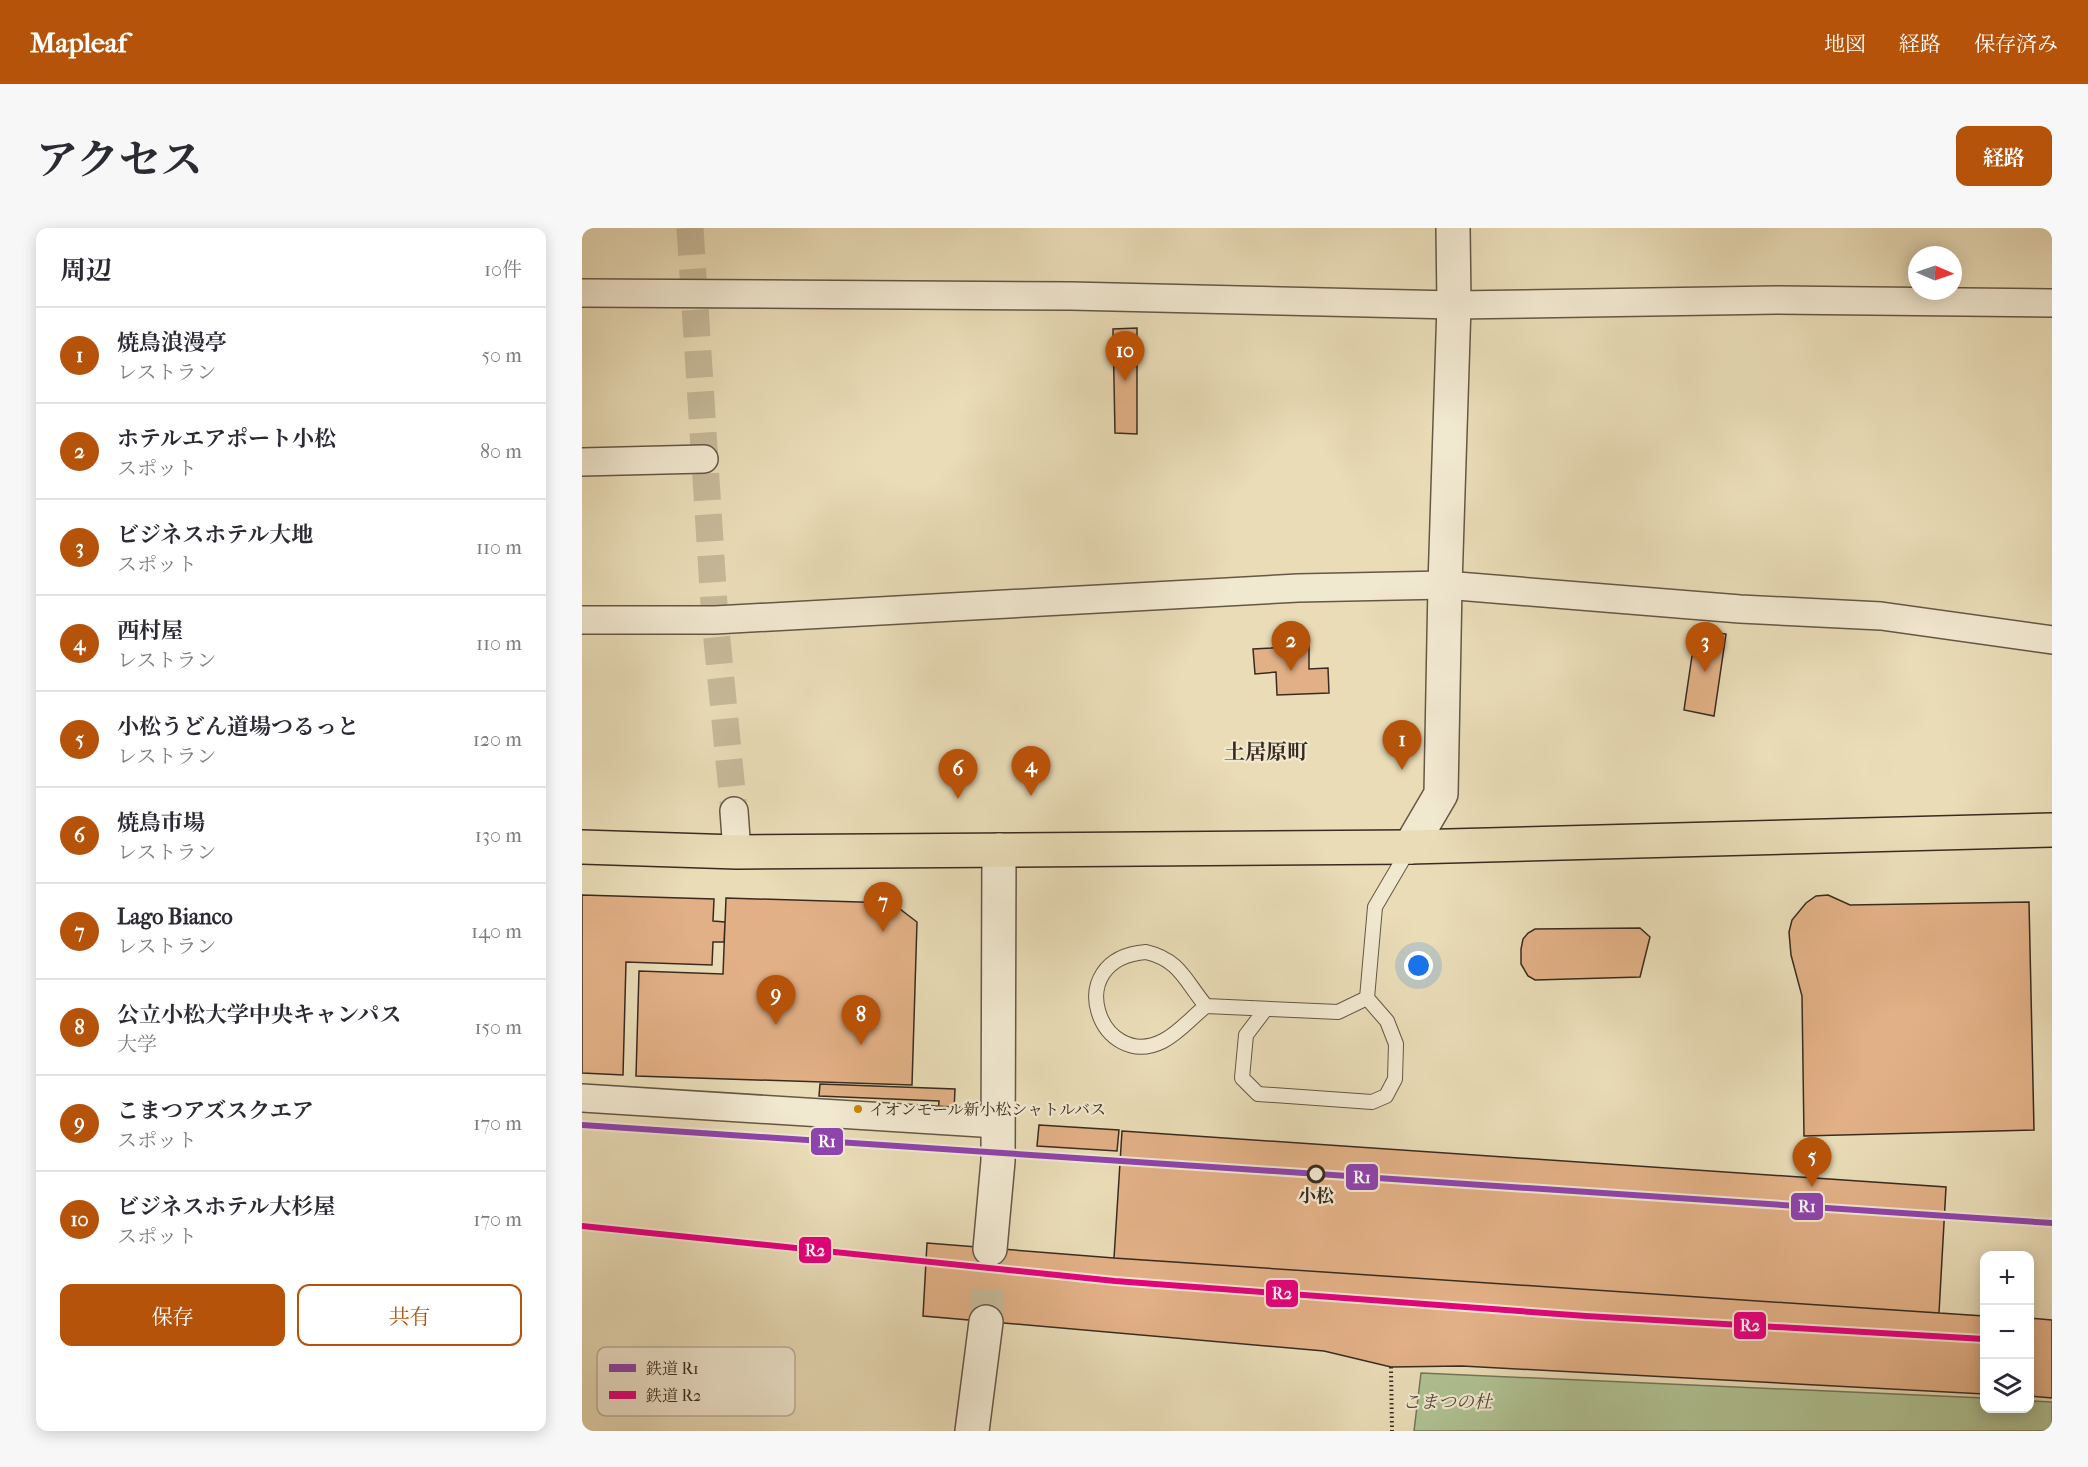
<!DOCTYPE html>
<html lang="ja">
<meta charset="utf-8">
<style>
:root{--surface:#fff;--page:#f7f7f7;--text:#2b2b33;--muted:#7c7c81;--line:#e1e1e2;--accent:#b45309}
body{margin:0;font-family:"IM FELL French Canon","Noto Serif JP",serif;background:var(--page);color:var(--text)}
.controls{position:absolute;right:18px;bottom:18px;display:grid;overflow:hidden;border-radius:12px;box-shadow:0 3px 15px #0003}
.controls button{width:54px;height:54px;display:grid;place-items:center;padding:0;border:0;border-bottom:2px solid var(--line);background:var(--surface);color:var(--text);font:30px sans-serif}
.compass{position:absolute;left:1326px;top:18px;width:54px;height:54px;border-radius:50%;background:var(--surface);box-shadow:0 3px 15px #0003;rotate:92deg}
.you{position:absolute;left:837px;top:738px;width:21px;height:21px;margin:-15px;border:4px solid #fff;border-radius:50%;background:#1a73e8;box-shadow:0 0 0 9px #1a73e833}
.badge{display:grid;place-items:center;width:39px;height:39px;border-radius:50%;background:var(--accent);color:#fff;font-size:20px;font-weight:700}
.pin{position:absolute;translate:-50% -50px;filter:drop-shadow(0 2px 3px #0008)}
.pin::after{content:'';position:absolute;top:32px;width:21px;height:18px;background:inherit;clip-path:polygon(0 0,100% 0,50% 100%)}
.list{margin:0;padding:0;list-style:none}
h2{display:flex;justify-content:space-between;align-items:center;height:78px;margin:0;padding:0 24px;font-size:26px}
h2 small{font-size:20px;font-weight:400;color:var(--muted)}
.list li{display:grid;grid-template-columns:39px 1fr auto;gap:18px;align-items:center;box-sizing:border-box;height:96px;padding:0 24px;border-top:2px solid var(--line)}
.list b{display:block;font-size:22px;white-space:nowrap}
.list p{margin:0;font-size:20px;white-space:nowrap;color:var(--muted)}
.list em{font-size:20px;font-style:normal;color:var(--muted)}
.actions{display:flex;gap:12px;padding:18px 24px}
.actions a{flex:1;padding:14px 0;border:2px solid var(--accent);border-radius:12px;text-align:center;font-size:21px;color:var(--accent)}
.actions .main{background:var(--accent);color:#fff}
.icon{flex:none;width:33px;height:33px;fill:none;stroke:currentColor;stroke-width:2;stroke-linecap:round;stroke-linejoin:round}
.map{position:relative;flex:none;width:1470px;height:1203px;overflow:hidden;border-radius:12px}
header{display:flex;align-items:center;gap:36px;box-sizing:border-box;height:84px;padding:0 30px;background:var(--accent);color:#fff}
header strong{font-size:28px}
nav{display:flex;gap:33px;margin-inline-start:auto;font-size:21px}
.intro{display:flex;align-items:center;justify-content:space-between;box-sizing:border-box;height:144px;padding:0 36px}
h1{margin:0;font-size:42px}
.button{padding:15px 27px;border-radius:12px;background:var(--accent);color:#fff;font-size:21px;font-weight:700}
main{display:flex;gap:36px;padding:0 36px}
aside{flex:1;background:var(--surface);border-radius:12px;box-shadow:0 3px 15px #0003}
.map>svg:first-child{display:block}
.green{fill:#b0c293;stroke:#75765a;stroke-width:1.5}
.building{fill:#e2b086;stroke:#3a2b20;stroke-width:1.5}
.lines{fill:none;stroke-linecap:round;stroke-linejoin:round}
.minor-tunnel{stroke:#c6b999;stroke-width:27;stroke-dasharray:27 14;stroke-linecap:butt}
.tertiary-tunnel{stroke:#c6b999;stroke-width:33;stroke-dasharray:33 16;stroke-linecap:butt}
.service-casing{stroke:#665746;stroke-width:16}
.minor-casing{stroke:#665746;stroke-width:30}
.tertiary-casing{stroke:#665746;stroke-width:36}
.primary-casing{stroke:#3a2b20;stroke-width:36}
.path{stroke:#3a2b20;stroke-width:4;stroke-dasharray:1.5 3;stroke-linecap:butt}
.service{stroke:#f1e8d0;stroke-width:14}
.minor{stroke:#f1e8d0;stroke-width:27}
.tertiary{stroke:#f1e8d0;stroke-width:33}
.primary{stroke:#e9dcb7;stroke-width:33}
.rail-1-casing{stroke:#f1e8d0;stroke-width:10}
.rail-2-casing{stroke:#f1e8d0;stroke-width:10}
.rail-1{stroke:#8e44ad;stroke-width:6}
.rail-2{stroke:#e5007d;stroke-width:6}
.bus-dot{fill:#c88708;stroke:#f1e8d0;stroke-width:2}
.stop-dot{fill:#f1e8d0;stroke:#3a2b20;stroke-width:3}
.labels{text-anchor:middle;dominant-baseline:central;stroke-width:4.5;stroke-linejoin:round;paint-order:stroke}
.bus-label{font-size:16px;fill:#3a2b20;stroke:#f1e8d0;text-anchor:start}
.stop-label{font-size:18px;font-weight:bold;fill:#3a2b20;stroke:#f1e8d0}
.park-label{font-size:18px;font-style:italic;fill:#524937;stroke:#f1e8d0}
.quarter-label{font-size:21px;font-weight:bold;fill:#3a2b20;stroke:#f1e8d0}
.key{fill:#f1e8d0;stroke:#baaf9b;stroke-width:1.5}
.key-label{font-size:16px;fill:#3a2b20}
.line-badge{stroke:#f1e8d0;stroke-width:2}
.badge-label{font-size:16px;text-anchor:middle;font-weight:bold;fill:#fff}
</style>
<header>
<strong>Mapleaf</strong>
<nav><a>地図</a><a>経路</a><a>保存済み</a></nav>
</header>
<div class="intro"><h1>アクセス</h1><a class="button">経路</a></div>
<main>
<aside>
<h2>周辺<small>10件</small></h2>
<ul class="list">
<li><span class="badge">1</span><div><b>焼鳥浪漫亭</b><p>レストラン</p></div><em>50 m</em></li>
<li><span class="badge">2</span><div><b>ホテルエアポート小松</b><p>スポット</p></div><em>80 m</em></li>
<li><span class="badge">3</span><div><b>ビジネスホテル大地</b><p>スポット</p></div><em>110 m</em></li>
<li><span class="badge">4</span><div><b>西村屋</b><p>レストラン</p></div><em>110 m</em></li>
<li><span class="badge">5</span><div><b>小松うどん道場つるっと</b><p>レストラン</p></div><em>120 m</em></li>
<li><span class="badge">6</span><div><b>焼鳥市場</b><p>レストラン</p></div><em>130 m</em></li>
<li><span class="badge">7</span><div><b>Lago Bianco</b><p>レストラン</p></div><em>140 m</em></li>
<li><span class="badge">8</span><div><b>公立小松大学中央キャンパス</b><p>大学</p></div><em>150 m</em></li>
<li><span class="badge">9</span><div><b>こまつアズスクエア</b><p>スポット</p></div><em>170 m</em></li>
<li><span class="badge">10</span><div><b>ビジネスホテル大杉屋</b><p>スポット</p></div><em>170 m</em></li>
</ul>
<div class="actions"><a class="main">保存</a><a>共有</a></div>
</aside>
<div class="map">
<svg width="1470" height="1203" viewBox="0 0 1470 1203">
<rect width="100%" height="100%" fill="#e9dcb7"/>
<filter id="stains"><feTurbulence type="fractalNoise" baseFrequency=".00333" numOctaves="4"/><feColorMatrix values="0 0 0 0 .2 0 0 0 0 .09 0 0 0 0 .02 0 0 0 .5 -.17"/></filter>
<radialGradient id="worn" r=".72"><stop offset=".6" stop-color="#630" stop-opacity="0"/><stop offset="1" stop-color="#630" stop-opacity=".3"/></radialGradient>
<path class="green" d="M839,1145L1402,1170V1180H1448V1173L1470,1174V1203H832Z"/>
<path class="building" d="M555,100V206L533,205L531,101Z
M1114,401L1144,406L1132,488L1102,482Z
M727,418V441L746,440L747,465L695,467L694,444L673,446L671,421Z
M0,667L132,671L131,693L143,694L142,714H131L130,737L44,734L41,847L0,845Z
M1246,667L1268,677L1447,674L1452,902L1222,908L1220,768L1209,727L1207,704L1210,692L1224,675L1234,668Z
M144,670L310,675L335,694L330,857L54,848L57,743L141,746Z
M1058,700L1068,709L1058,749L953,752L946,748L939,736V721L941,711L946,705L953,701Z
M238,856L373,861L371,904H355L357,873L237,868Z
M457,897L537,902L535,923L455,918Z
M540,903L1364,959L1357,1085L532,1030Z
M345,1015L532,1030L1402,1088V1166L880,1138L809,1139L742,1123L341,1088Z
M1448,1090L1470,1092V1170L1448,1168Z"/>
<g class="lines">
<path class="minor-tunnel" d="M108,0L133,392L152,583"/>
<path class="tertiary-tunnel" d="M404,1094L408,1021"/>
<defs>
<path id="service" d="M564,724C598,732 603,753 624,778C610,789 597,805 581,813C518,845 477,731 564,724Z
M624,778L756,784L785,770L793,679L827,621
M683,782L664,807L660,850L676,866L790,874L804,868L813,851L814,816L805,793L785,770"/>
<path id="minor" d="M0,65L489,68L872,77L1194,72L1470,75
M0,234L122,231
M0,392H133L716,360L863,357L1158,381L1299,388L1470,412
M152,583L155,624
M0,870L415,896"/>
<path id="tertiary" d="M828,619L859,566L863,357L872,77L871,0
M408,1021L416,933L417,622
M390,1203L404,1094"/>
<path id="primary" d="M0,619L155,624L828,619L1470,602"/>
</defs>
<use href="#service" class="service-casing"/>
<use href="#minor" class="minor-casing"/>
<use href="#tertiary" class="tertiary-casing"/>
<use href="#primary" class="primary-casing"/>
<path class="path" d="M809,1139L810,1203"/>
<use href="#service" class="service"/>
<use href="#minor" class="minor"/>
<use href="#tertiary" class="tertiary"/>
<use href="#primary" class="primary"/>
<defs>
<path id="rail-1" d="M0,897L1470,995"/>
<path id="rail-2" d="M0,998L533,1053L1004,1088L1402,1111"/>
</defs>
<use href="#rail-1" class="rail-1-casing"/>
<use href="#rail-2" class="rail-2-casing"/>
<use href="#rail-1" class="rail-1"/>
<use href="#rail-2" class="rail-2"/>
</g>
<circle class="bus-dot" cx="276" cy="881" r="5"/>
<circle class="stop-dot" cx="734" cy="946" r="8"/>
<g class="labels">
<g class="bus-label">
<text x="287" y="881">イオンモール新小松シャトルバス</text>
</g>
<g class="stop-label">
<text x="734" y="968">小松</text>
</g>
<g class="park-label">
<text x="865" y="1174">こまつの杜</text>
</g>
<g class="quarter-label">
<text x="684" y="524">土居原町</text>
</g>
</g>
<rect x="15" y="1119" width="198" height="69" rx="9" class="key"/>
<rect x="27" y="1136" width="27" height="8" fill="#8e44ad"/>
<rect x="27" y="1163" width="27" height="8" fill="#e5007d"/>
<g class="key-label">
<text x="64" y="1146">鉄道 R1</text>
<text x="64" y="1173">鉄道 R2</text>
</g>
<g class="line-badge">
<rect x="228" y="899" width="34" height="29" rx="6" fill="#8e44ad"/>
<rect x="763" y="935" width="34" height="28" rx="6" fill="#8e44ad"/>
<rect x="1208" y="964" width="34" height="29" rx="6" fill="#8e44ad"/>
<rect x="216" y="1008" width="34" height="28" rx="6" fill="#e5007d"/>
<rect x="683" y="1051" width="34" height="29" rx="6" fill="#e5007d"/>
<rect x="1151" y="1083" width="34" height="29" rx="6" fill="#e5007d"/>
</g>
<g class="badge-label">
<text x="245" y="919">R1</text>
<text x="780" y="955">R1</text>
<text x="1225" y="984">R1</text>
<text x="233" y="1028">R2</text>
<text x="700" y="1071">R2</text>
<text x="1168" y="1103">R2</text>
</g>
<rect width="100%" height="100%" filter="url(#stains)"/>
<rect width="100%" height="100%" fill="url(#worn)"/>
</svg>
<div class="controls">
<button>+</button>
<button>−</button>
<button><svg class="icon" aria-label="layers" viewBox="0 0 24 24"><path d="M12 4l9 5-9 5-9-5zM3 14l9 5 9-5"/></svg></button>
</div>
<svg class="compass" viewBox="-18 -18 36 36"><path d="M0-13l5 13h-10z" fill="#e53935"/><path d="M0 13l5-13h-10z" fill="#7c7c81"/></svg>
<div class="you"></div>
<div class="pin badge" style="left:820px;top:542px">1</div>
<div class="pin badge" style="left:709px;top:443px">2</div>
<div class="pin badge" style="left:1123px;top:444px">3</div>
<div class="pin badge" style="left:449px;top:568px">4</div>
<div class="pin badge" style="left:1230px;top:959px">5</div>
<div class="pin badge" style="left:376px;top:571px">6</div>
<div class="pin badge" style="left:301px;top:704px">7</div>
<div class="pin badge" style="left:279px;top:817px">8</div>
<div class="pin badge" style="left:194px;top:797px">9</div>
<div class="pin badge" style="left:543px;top:153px">10</div>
</div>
</main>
